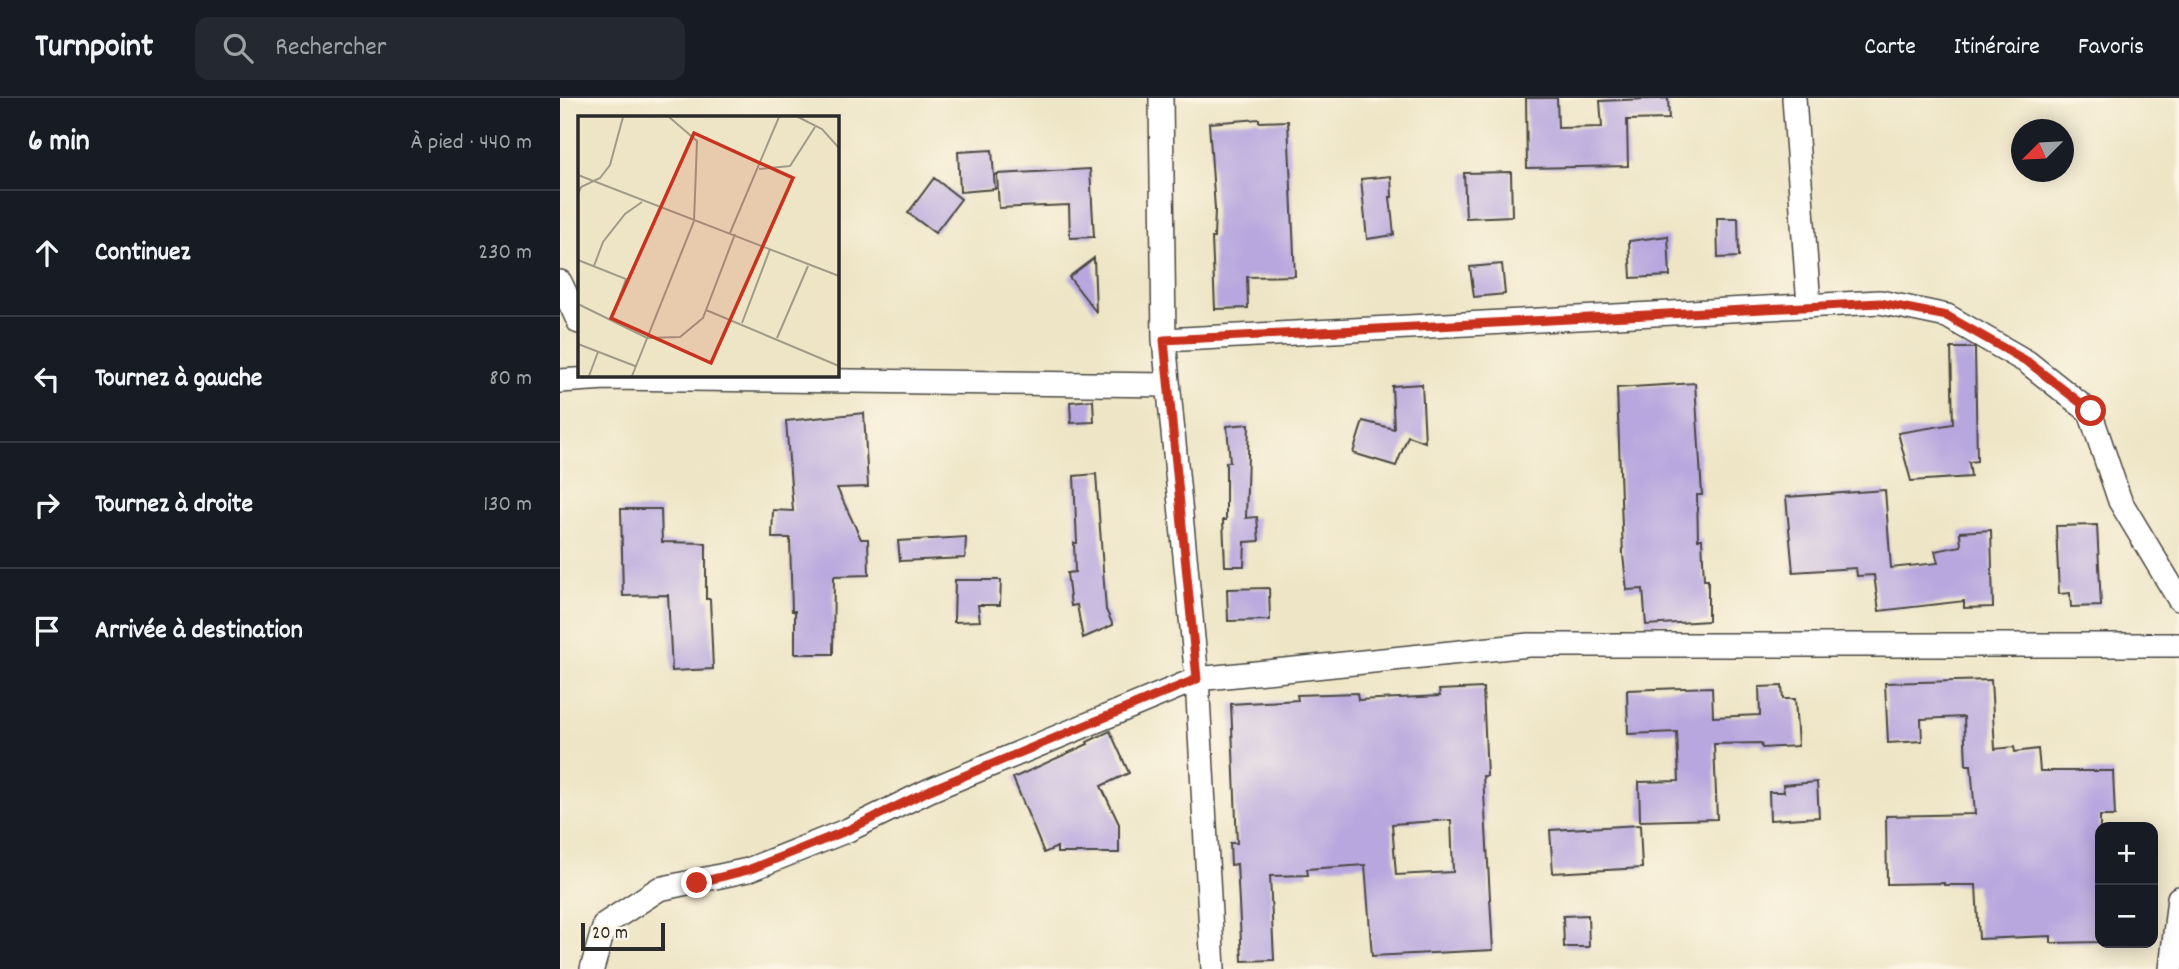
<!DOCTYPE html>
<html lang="fr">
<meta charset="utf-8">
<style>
:root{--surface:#171b24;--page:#242831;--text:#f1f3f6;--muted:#9ea1a6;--line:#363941}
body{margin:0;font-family:Dekko,sans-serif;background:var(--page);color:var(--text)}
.controls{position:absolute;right:21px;bottom:21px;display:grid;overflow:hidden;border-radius:14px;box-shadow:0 4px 18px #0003}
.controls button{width:63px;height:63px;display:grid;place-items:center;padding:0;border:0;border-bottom:2px solid var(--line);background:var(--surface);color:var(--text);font:35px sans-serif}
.compass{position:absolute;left:1451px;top:21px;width:63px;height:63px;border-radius:50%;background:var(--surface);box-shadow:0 4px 18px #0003;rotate:246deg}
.scale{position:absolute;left:21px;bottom:18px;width:84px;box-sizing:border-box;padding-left:7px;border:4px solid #2b2b2b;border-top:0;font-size:19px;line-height:24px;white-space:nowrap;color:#2b2b2b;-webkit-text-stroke:5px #fcf5e5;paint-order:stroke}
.stop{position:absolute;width:21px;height:21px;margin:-16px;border:5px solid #c8321e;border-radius:50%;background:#fff}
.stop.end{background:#c8321e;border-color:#fff;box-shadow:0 2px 7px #0008}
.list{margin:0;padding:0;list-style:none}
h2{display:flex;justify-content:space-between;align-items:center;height:91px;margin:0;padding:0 28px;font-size:30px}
h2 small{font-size:23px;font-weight:400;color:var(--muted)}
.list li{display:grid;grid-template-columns:46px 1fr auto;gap:21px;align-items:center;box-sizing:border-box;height:126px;padding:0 28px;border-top:2px solid var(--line)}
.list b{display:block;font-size:26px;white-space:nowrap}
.list em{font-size:23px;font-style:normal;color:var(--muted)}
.icon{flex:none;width:38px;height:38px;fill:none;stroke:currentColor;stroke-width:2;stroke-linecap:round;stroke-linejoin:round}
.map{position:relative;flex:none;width:1619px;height:871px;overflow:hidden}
header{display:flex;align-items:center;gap:42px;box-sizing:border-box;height:98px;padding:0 35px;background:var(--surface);border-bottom:2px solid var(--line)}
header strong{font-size:33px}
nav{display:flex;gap:38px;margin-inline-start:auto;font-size:24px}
.search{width:490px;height:63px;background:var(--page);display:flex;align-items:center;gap:18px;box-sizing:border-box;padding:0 24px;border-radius:14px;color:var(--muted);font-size:26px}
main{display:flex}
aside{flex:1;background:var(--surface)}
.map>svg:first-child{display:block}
.building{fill:#b8a7de;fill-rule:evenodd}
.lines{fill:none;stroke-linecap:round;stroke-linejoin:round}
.minor-casing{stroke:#484742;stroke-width:26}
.minor{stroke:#fff;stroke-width:23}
.route{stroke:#c8321e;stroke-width:9}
.inset-road{fill:none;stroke:#a09b88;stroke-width:2}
.view{fill:#c8321e;fill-opacity:0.15;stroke:#c8321e;stroke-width:3.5}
.inset-edge{fill:none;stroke:#2b2b2b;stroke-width:3.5}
</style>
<header>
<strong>Turnpoint</strong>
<div class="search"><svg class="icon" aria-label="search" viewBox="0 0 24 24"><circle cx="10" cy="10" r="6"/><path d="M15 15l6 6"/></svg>Rechercher</div>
<nav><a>Carte</a><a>Itinéraire</a><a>Favoris</a></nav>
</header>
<main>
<aside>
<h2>6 min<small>À pied · 440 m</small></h2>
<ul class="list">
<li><svg class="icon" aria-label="ahead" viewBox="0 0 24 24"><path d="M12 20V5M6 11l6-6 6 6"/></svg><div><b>Continuez</b></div><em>230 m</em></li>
<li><svg class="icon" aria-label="left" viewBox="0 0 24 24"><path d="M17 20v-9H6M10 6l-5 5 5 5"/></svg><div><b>Tournez à gauche</b></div><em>80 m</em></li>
<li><svg class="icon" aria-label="right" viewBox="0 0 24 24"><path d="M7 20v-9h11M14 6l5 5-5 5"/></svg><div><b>Tournez à droite</b></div><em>130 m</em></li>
<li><svg class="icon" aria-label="arrive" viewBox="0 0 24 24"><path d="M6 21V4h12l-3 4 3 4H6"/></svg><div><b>Arrivée à destination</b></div></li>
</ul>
</aside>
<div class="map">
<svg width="1619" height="871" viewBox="0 0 1619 871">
<rect width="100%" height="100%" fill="#fcf5e5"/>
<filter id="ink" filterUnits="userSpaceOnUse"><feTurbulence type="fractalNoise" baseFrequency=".0143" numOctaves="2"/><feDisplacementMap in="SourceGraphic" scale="14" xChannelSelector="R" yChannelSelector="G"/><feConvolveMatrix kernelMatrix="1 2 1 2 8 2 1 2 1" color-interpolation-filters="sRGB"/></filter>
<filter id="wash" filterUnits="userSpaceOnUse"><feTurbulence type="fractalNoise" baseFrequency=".00686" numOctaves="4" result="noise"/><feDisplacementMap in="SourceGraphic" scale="28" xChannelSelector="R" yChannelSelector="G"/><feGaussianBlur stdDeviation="1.57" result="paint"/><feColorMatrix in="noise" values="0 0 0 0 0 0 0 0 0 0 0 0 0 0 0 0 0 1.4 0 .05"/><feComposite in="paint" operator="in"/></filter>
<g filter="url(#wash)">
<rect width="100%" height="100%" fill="#eee5c6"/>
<g id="blocks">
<path class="building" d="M966,0H997L998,30L1042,29L1040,3L1108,0L1109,21L1067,22L1068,68L967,70Z
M699,21V24L728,23L735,178L687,179L688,210L655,211L652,140H654L655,111L649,25Z
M432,52L435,91L400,94L398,54Z
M530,71L534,139L510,140L509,107L439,110L437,76Z
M951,74L952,118L906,120L904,75Z
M831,78L832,99H830L834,137L807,141L801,81Z
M374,80L401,101L375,135L348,115Z
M1157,120H1178L1179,159L1158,160Z
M1108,138L1110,178L1071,180L1069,143Z
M534,160L536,214L509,179Z
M942,166L945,196L914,199L910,169Z
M1391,250H1415L1417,363L1409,364L1411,379L1351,383L1338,335L1393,326Z
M1135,285L1142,397H1137L1138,441H1142L1144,482H1148V523L1086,527L1083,491L1067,492L1063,457L1057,290Z
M862,286L865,344L848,338L836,368L793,355L803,323L834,331L832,288Z
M533,302L534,324L511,325L510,304Z
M304,315L308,389L277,390L301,441H308L309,477L274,478L273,556H235V513H232L230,440H212L213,412L233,413L226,323Z
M689,326L686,420L697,419L699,443L685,444L684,468H665L663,422H666V364H670L667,328Z
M536,376L546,512L553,527L523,540L517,507L511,508L507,475L515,474L514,445H517L514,378Z
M1325,392L1331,470L1378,465L1375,453L1401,448L1400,434L1431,432L1433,509L1404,510V503L1319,513L1314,477L1297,478L1296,470L1233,474L1226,399Z
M61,411H101L102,444L146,445V501H150L153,571L112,573L108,497L63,498Z
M1537,427L1541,508L1511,509L1510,495L1499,496L1496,428Z
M406,439L405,460L340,463L338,443Z
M395,482H441L440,507H418L420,523L394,524Z
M709,490L710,522L668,523L667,491Z
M1431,582L1435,651L1454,649L1455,654L1478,651L1480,673H1553L1555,718H1540V844L1491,845V838L1419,841L1416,787H1384V785L1327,786L1326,718L1415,716L1411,667H1406L1404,619L1361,621L1362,643L1328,645L1325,585Z
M1222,588L1223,601H1235L1238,648L1202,650L1201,645L1154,646L1157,721L1080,723L1079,684L1119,683L1117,634L1068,636L1067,592L1152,589L1153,619L1200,617L1199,589Z
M923,590L927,678H923L933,852L812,858L805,767L747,771L748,777L710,778L714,862L682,863L677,766L671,767L670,745H677L671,606L738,602L737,597L797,595L798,602L880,598L879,592ZM891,722L893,774L836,777L832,726Z
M550,633L569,675L541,688L559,726V755H497V749L484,755L453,680L528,646L527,644Z
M1257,684L1259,719L1210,722L1209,694H1224L1223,687Z
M1080,727L1082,770L993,775L990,732Z
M1028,817L1029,849H1004L1003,818Z"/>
</g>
</g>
<g filter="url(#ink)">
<use href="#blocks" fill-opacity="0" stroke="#484742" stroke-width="2"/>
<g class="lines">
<defs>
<path id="minor" d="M601,0L604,242L637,581L653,871
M1234,0L1249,208
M0,184L19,224
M604,242L1320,204L1387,218L1467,264L1530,314L1560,403L1619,501
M0,283L46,280L608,287
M32,871L45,826L99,791L188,772L288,732L370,692L637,581L969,547H1619
M1611,871L1619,800"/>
</defs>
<use href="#minor" class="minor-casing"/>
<use href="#minor" class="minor"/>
</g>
</g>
<g class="lines" filter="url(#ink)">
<path class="route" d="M137,785L188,772L288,732L370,692L637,581L604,242L1320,205L1387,218L1468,264L1531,313"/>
</g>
<g transform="translate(18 18)">
<rect width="261" height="261" fill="#eee5c6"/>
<path class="inset-road" d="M220,1L244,13L261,32M181,53L212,50L237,11M0,59L261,160M0,78L3,71L22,62L32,49L45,1M152,117L201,1M0,144L48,163L34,201M16,150L25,126L47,98L64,86M0,188L69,222L102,221L125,202L157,118M128,194L261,250M164,207L192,133M199,222L230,150M0,228L57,250M11,260L20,236M54,260L116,105L119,25L91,1"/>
<path class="view" d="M116,17L215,62L133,247L33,202Z"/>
<rect width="261" height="261" class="inset-edge"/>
</g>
</svg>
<div class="controls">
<button>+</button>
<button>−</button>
</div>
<svg class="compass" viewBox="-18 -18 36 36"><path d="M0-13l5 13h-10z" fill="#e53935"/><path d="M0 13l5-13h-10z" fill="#9ea1a6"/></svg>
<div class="scale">20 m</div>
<div class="stop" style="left:1531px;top:313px"></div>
<div class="stop end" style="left:137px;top:785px"></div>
</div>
</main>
